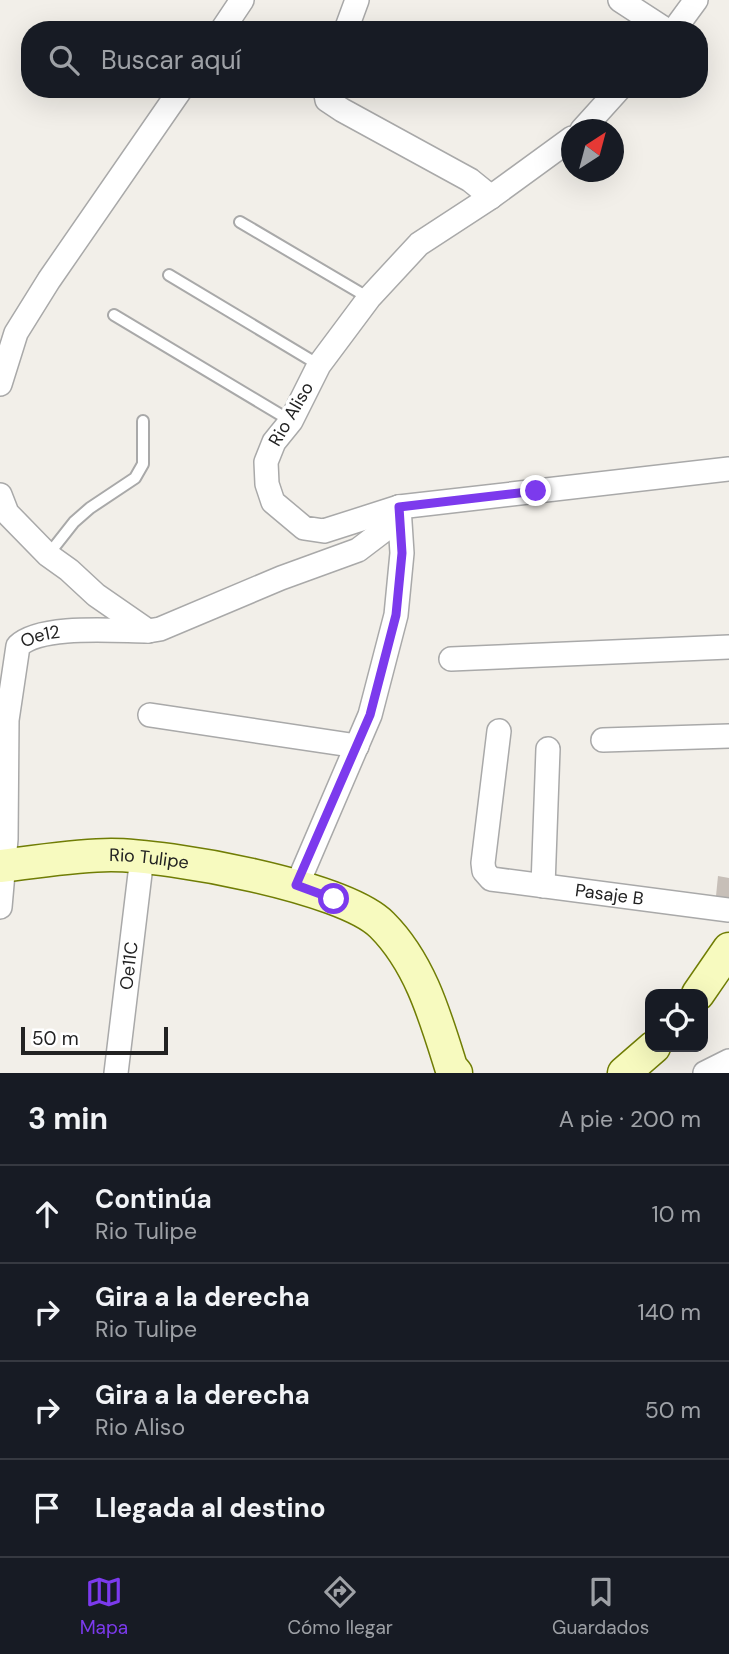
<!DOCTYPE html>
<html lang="es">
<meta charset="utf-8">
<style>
:root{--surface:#171b24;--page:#20242c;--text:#f1f3f6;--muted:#9ea1a6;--line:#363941;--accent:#7c3aed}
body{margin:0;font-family:"DM Sans",sans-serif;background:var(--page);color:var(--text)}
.controls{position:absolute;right:21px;bottom:21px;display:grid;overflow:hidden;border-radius:14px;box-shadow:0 7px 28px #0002}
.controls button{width:63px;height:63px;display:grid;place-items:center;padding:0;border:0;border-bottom:2px solid var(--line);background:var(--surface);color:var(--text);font:35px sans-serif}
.compass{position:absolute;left:561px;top:119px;width:63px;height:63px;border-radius:50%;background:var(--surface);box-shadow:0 7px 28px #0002;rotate:36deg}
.scale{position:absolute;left:21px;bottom:18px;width:147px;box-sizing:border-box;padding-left:7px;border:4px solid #222;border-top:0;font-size:19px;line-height:24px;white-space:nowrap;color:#222;-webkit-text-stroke:5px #fff;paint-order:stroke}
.stop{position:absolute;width:21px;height:21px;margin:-16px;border:5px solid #7c3aed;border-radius:50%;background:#fff}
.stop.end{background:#7c3aed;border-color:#fff;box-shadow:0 2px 7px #0008}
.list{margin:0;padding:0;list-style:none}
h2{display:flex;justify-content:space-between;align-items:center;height:91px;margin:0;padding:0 28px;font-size:30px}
h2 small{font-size:23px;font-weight:400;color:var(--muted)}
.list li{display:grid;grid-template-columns:46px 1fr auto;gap:21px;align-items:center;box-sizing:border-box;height:98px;padding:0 28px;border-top:2px solid var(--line)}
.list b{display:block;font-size:26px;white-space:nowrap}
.list p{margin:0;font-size:23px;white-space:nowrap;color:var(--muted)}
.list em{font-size:23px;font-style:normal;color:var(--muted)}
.icon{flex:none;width:38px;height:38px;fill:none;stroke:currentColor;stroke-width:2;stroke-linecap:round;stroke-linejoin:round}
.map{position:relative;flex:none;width:729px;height:1073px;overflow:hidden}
.search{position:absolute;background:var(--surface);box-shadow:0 7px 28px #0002;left:21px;right:21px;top:21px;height:77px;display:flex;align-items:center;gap:18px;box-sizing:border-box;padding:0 24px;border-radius:28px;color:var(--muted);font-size:26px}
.sheet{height:483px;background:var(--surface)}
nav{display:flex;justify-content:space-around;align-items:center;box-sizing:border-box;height:98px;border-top:2px solid var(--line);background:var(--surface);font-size:19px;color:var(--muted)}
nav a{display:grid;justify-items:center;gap:4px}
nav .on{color:var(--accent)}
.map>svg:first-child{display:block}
.building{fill:#c7bfb8}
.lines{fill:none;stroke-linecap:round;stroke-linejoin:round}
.service-casing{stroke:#a9a9a9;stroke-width:14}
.minor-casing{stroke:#a9a9a9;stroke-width:26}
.secondary-casing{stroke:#707d05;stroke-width:35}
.service{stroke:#fff;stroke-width:10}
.minor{stroke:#fff;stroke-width:23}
.secondary{stroke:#f7fabf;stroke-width:32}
.route{stroke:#7c3aed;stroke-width:9}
.labels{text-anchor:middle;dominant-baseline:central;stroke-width:7;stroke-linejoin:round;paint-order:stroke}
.street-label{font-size:18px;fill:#222;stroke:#fff}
</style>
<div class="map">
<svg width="729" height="1073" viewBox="0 0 729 1073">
<rect width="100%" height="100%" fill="#f2efe9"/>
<path class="building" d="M718,876L729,878V898L716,896Z"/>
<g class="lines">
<defs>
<path id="service" d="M240,222L369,298
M169,275L319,365
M114,315L291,421
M48,555L74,522L90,508L135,478L143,464V421"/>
<g id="minor">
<path d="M620,0L666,30"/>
<path d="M222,30L242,0"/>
<path d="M346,30L357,0"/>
<path d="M674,30L696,0"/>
<path d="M325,89L327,100L342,110L470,180L491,197"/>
<path d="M582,130L619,89"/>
<path d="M572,138L491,197L419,244L369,298L319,365L291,421L274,442L266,462L267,484L273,502L304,528L324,531L399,507L729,469"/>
<path d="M0,384L16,333L49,280L181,89"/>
<path d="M0,495L7,513L48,555L69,570L96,595L148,631"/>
<path d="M451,659L729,647"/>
<path d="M150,715L357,746"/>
<path id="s1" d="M499,731L483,863L484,871L491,879L729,910"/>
<path d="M603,740L729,736"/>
<path d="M297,885L370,715L396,615L402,553L399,507"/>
<path d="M543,886L548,749"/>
<path id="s2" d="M0,907L6,839L7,720L18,646C41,624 116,631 148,631L160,629L281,578L358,550L383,531L399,507"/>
<path id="s3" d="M116,1073L142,857"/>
<path d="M705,1073L729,1061"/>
</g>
<g id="secondary">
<path id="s4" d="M0,866C37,862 75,855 111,855C168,855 343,886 382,925C420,963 435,1016 451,1067L456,1073"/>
<path d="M698,994L729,949"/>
<path d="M624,1073L654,1047"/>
</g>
</defs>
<use href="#service" class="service-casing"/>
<use href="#minor" class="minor-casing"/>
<use href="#secondary" class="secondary-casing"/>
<use href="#service" class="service"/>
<use href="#minor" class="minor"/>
<use href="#secondary" class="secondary"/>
</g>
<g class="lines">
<path class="route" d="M334,899L296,885L370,715L396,615L402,553L399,507L536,491"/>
</g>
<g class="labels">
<g class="street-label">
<text transform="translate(291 414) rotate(-60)">Rio Aliso</text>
<text stroke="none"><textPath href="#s2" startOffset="287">Oe12</textPath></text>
<text stroke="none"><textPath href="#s4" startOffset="150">Rio Tulipe</textPath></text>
<text stroke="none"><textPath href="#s1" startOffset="271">Pasaje B</textPath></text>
<text stroke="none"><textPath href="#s3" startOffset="108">Oe11C</textPath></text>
</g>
</g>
</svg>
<div class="controls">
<button><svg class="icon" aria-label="locate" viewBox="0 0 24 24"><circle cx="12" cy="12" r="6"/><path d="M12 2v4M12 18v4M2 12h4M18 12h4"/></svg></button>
</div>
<svg class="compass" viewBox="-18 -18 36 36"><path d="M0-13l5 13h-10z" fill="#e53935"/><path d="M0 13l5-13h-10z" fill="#9ea1a6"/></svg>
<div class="scale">50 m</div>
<div class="stop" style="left:334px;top:899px"></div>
<div class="stop end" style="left:536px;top:491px"></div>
<div class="search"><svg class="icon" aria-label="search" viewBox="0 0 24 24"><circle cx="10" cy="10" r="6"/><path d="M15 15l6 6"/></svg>Buscar aquí</div>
</div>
<section class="sheet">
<h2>3 min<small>A pie · 200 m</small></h2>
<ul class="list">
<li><svg class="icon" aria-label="ahead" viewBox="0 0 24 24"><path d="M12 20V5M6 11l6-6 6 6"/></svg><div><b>Continúa</b><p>Rio Tulipe</p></div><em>10 m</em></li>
<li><svg class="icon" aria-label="right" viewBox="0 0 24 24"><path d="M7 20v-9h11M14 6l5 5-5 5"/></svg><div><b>Gira a la derecha</b><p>Rio Tulipe</p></div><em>140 m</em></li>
<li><svg class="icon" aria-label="right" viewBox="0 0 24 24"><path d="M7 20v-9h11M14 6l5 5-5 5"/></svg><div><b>Gira a la derecha</b><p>Rio Aliso</p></div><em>50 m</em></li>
<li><svg class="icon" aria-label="arrive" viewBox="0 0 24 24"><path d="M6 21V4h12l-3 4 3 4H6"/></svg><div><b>Llegada al destino</b></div></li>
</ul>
</section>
<nav>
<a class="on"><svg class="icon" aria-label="map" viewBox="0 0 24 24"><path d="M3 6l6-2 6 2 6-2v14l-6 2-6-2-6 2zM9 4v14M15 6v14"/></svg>Mapa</a>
<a><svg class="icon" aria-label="directions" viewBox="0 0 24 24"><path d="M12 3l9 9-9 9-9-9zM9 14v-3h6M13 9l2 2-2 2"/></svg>Cómo llegar</a>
<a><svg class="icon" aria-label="saved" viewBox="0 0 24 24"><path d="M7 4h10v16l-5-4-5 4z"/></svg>Guardados</a>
</nav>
